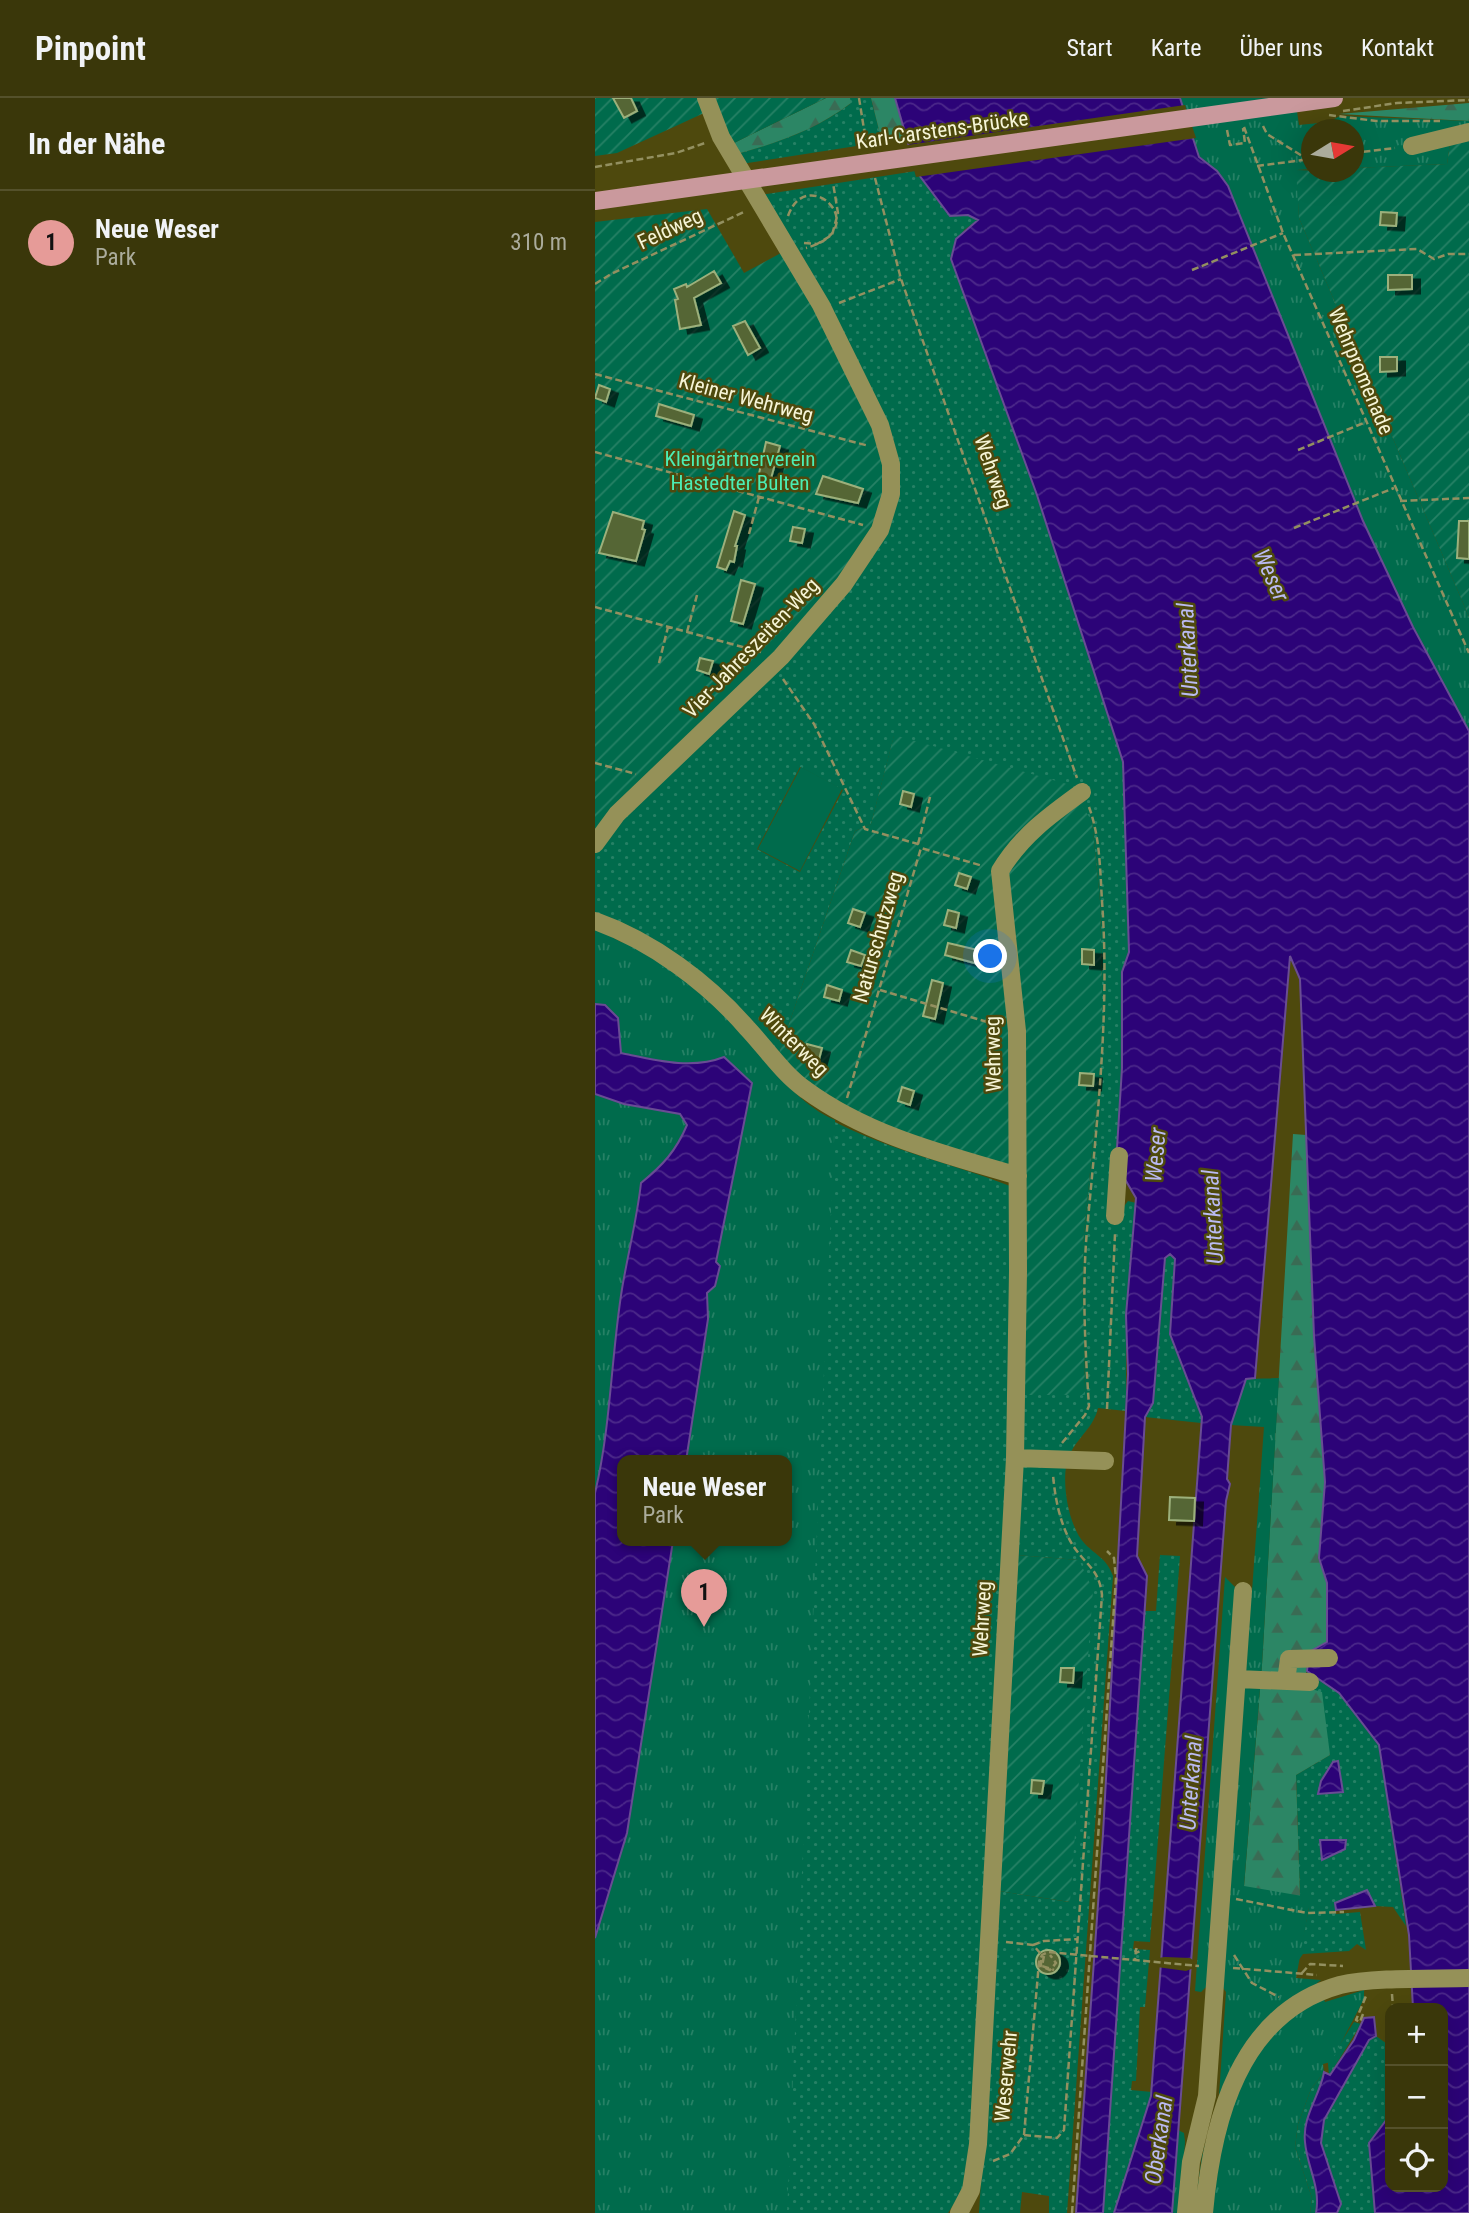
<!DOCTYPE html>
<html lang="de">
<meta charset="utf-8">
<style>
:root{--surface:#3a370a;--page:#413f13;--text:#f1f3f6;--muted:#abac9c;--line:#54512b;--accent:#e69b98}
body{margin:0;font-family:"Roboto Condensed",sans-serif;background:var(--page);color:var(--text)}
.controls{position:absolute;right:21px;bottom:21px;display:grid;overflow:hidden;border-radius:14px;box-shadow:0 7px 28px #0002}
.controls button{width:63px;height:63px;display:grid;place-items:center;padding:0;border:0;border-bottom:2px solid var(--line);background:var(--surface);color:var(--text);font:35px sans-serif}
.compass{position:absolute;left:706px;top:21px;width:63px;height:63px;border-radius:50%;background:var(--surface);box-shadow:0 7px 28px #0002;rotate:79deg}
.you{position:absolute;left:396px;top:859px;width:24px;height:24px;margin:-18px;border:5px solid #fff;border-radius:50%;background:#1a73e8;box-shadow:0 0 0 10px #1a73e833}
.badge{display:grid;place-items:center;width:46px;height:46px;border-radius:50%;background:var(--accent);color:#111;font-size:23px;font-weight:700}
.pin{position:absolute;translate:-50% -58px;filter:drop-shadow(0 2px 4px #0008)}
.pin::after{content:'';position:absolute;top:37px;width:24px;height:21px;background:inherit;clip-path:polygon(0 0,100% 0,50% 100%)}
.popup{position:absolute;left:22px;top:1357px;width:175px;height:91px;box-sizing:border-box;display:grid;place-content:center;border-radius:14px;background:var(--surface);filter:drop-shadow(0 2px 5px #0005);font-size:23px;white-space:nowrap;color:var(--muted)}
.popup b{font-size:26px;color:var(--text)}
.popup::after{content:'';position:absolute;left:50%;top:100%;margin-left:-14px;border:14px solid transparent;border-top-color:var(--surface)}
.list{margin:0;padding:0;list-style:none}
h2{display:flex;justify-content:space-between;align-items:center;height:91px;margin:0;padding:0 28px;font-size:30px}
h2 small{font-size:23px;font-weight:400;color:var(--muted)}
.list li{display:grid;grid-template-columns:46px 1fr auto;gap:21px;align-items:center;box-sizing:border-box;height:105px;padding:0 28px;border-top:2px solid var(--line)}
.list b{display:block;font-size:26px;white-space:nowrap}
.list p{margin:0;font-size:23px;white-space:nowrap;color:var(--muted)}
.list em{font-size:23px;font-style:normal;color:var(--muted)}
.icon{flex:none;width:38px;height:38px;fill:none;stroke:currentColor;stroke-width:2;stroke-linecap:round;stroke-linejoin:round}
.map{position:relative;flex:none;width:874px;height:2115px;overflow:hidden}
header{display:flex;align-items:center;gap:42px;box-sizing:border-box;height:98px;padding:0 35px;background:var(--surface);border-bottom:2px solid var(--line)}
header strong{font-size:33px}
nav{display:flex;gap:38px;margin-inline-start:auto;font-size:24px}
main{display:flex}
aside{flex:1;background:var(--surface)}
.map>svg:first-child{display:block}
.grass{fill:url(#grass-dots);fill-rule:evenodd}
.forest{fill:url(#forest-firs)}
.park{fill:url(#park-tufts);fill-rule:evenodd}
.garden{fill:url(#garden-furrows)}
.pitch{fill:#006b4c}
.water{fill:url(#water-waves);stroke:#694c94;stroke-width:2}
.pier{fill:#4e490d}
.building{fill:#556634;stroke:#9cb07b;stroke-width:2;filter:url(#shadow)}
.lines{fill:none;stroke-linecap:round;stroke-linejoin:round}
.path{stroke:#939060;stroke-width:2.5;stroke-dasharray:7 3.5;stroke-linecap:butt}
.minor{stroke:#959158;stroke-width:18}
.major{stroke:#ca999d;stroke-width:18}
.labels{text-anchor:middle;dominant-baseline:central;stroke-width:5;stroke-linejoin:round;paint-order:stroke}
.street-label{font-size:21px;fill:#f6f5d7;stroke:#4e490d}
.park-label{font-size:21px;fill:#4bedb4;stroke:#4e490d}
.water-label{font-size:23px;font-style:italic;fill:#babaf2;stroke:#4e490d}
</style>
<header>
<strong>Pinpoint</strong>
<nav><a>Start</a><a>Karte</a><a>Über uns</a><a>Kontakt</a></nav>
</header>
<main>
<aside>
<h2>In der Nähe<small></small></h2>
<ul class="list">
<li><span class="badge">1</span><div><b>Neue Weser</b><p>Park</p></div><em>310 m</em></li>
</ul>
</aside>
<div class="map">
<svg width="874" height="2115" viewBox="0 0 874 2115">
<defs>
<pattern id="grass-dots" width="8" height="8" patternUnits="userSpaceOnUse" patternTransform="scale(1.75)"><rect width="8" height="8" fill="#006b4c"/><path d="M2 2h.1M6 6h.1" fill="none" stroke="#268165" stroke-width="1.8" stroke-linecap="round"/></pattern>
<pattern id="forest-firs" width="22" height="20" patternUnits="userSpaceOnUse" patternTransform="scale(1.75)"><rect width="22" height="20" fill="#2c8665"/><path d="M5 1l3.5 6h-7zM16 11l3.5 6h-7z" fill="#3a6b54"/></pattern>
<pattern id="park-tufts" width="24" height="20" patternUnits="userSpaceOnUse" patternTransform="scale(1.75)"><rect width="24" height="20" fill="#006b4c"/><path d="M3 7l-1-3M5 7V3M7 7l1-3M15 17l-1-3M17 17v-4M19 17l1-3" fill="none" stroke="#268165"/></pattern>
<pattern id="garden-furrows" width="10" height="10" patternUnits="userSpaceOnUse" patternTransform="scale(1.75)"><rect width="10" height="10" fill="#006b4c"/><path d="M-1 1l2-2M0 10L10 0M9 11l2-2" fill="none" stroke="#268165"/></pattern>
<pattern id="water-waves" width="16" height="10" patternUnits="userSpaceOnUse" patternTransform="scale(1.75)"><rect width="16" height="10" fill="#2c0378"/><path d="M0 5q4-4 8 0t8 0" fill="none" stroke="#4b288a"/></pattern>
<filter id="shadow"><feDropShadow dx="8" dy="4.5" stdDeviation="0" flood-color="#0009"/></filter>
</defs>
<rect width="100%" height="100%" fill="#4e490d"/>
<path class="grass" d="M255,0H276L287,44L146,66L142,56C184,44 220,32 255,6Z
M321,73L355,118H381L383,122L369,132L356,161L442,397L528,664L534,854L527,874V970L521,1066L527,1111L533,1103L541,1105L531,1217V1313L503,1310C499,1329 483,1339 475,1356C464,1377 473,1429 490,1446C502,1458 512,1461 518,1478L472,2115H454V2098L427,2094L425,2115H384L404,1793L474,1804L484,1462L421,1457L428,1297H490L488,1146L507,951V885L505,803L497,723L299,638L276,726L260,733L183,958L164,936L0,817V754L24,722L277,457C303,420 310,381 297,338L166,97ZM205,669L248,692L205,774L162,751Z
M25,838C57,859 92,879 120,906C155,939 179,988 222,1014C282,1050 351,1063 415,1088L413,1360L379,2034L368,2092L353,2115H0L191,1443V1363Z
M575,1156L580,1161L575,1236L606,1314V1325L550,1319L558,1305L570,1160Z
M565,1457L585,1458L555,1844L539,1843L538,1851L555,1852L550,1909H545L541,1983H537L536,1992L557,1994L556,1998L519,2115H508L550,1513H561Z
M712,1573L744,1595L784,1647L811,1828L798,1809L780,1808L772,1793L740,1805L741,1816L765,1814L771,1852L762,1846L754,1853L708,1856L703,1863L714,1810L705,1799L701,1677L735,1657L709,1589Z
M759,1924L766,1926L734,1978L733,1965Z
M781,1938L795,1948V2017L774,2045L780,2115H742L746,2106L726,2045L729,2022L774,1941Z
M729,1974C725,1998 707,2018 710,2044C712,2069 726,2089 721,2115H715L717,2100L700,2049L703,2026L716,1991Z"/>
<path class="forest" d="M231,0H255L256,5C220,32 185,44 142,56L137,46Z
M276,0H300L314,41L287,44Z
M874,5V23L744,16Z
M698,1036L711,1037L730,1384L724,1460L732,1485V1545L714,1554L709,1589L727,1594L735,1657L701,1677L705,1799L649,1789L667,1567Z"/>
<path class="park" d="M585,0H700L704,27L734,24L745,18L874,23V39H856L852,66L759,70L758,32H716V71L702,72L704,120L874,519V633L818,529L768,423L633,88L622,73L604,59Z
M0,831C56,857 105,891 147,936C176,966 201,1006 240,1022L192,2115H0ZM27,1363H191V1443H27Z
M684,1280L667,1567L649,1788L713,1799L714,1810L701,1880L726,1882L722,1885L730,1904L769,1892V1901L736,1964L728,1966L729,1974L716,1991L703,2026L700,2049L717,2100L715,2115H599L607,2058L624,1998L631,1894L627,1888L613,1887L606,1894L600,1893L630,1479L643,1492L657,1493L669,1329L636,1327L651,1281Z
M583,2032L589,2035L590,2044L585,2115H577Z"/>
<path class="garden" d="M0,0H231L137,46L120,10L22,55L0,58Z
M856,39H874V519L704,120L701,72L758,74L759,70L852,66Z
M112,111L149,175L186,155L232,233L292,360L288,409L266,452L184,554L0,737V124Z
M299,637L472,686L497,723L505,803L507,885V951L488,1146L490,1297H417L427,1076L293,1032L212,985L183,958L260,733L276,726Z
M421,1457L484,1462L498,1492L475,1804L404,1793Z"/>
<path class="pitch" d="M206,669L247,691L205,773L163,751Z"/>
<path class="water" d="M300,0H585L604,59L622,73L633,88L768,423L818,529L874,633V2115H780L774,2045L795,2017V2089H848V1910H818L814,1837L784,1647L744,1595L712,1573L714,1554L732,1544V1485L724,1460L730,1384L719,1238L705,881L695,858L660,1280L651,1281L636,1327L632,1381L635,1386L631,1403L577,2115H519L556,1998L607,1319L575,1236L580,1161L575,1156L570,1160L558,1305L550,1319L542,1458L552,1478L508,2115H481L508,1736L533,1276L531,1217L541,1100L521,1066L527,970V874L534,854L528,664L442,397L356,161L361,141L383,122L373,117L355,118L321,73Z
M0,906L10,907L23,920L26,955C60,962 96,972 129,959L157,985L121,1164L125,1168L120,1188L112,1195L113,1221L91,1363H27V1443H78L32,1735L0,1840V1395C16,1328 16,1259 27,1191C33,1155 42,1121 46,1085C68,1067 81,1053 92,1027L85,1016L29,1006L0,996Z
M743,1663L748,1694L723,1696L726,1683L738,1664Z
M725,1742H751L750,1751L727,1762Z
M772,1792L780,1808L741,1812L740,1805Z
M779,1919L781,1938L774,1942L729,2022L726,2045L746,2106L742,2115H721C726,2089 712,2069 710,2044C707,2018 725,1998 729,1974L735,1977L759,1942L769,1920Z"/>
<path class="pier" d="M590,7L601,40L321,79L312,47Z
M570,1859L595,1860L599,1863V1870L591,1873L562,1869L563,1860Z"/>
<path class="building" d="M18,0H36L42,13L29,20Z
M786,114L802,115L801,128L785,127Z
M119,173L126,185L99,200L106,227L85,231L80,202L83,201L79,191L91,186L92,189Z
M793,177H817V191L793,192Z
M150,223L165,250L153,257L138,228Z
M785,259H802V273L785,274Z
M4,287L15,291L11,304L0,300Z
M64,306L99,317L96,328L61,318Z
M171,344L185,348L175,384L163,380Z
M228,378L268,391L263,405L221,396Z
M139,413L150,417L140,448H142L139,464L135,463L131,472L122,469Z
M18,414L49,423L47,431L50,432L41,463L4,455Z
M864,423H874V461L862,460Z
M198,429L210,431L207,445L195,443Z
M146,482L160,486L148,526L136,523Z
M105,560L118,563L114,576L102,572Z
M308,693L319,696L316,709L305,706Z
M364,775L376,779L372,791L360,787Z
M258,811L270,815L265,829L253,825Z
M353,812L364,815L361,830L349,827Z
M353,845L387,853L383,866L350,857Z
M487,851L499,852V867L487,866Z
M256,852L270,857L266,868L252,864Z
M337,882L348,885L340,921L328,918Z
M232,887L247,892L244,903L229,899Z
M212,946L227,950L223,965L208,961Z
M485,975L499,976L498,988L484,987Z
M307,989L319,993L315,1007L303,1003Z
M575,1399L600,1400L599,1423L574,1422Z
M466,1570H479L478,1585L465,1584Z
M437,1682L449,1683L447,1696L436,1695Z
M441 1864a12 12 0 1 1 24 0a12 12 0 1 1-24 0Z"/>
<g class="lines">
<path class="path" d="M264,0L272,50
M748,13L802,5L874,2
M734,17L781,23H845
M668,28L672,36L712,61
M649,29L688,135L874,555
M632,32L635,47L650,45L648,30
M758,55L800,50
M662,68L716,61
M0,69L81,55L110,45
M280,80L306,181L482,680
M193,118C212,64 281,131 211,150
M209,145L222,146L237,137L243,115L238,85
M699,157L822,151L839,161L853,156H874
M597,172L688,135
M0,186L16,176L151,113
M244,205L306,181
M0,276L274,348
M703,352L771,324
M0,354L268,427
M805,403L874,400
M699,430L799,390
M154,436L164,399
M0,509L166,554
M92,534L102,497
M64,565L73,529
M188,581L219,626L270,731L323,746L326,749
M0,665L41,676
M323,746L335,699
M285,892L406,928
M252,1000L326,750L388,768
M512,1311L520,1136
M467,1345L490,1317L494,1308C490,1250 487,1189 492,1132C502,1022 515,914 507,803C505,771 505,739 494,709
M641,1801L712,1815L749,1814
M411,1844L438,1847L446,1856
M438,1847L449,1843L482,1841
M540,1852L541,1855L545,1853L541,1851C541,1855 540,1859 540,1863
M639,1857L657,1885L684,1899
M449,1858L447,1868L459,1872
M446,1862V1868L455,1872L461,1865L455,1857
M638,1870L722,1877
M707,1875L715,1866L748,1868
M797,1896L798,1910
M768,1916L765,1924L761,1922L771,1898
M429,2037L462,2040L469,2032L507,1497C504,1470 490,1467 477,1446C465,1426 460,1400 458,1377
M398,2063L415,2056L429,2037L444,1864L447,1857L453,1854L604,1868
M477,2115L521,1480L519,1460L512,1453"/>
<path class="minor" d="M817,48L874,34
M0,746L22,716L186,559L249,486L285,432L296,396V366L285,327L226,207L126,39L111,0
M0,823C57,843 113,885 152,930C171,950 188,976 211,992C274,1038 349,1056 423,1078
M520,1118L524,1058
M420,1360L510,1363
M643,1581L715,1584
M691,1583L694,1561L734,1560
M364,2115L376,2092L383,2046L420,1360L423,1173L422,933L405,773C426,738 455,717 487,694
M591,2115L596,2064L612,1998L648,1493
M609,2115C617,2023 644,1915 745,1887C777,1879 839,1881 874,1880"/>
<path class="major" d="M0,103L739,0"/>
</g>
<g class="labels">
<g class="street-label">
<text transform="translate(347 32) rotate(-8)">Karl-Carstens-Brücke</text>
<text transform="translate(75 131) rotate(-25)">Feldweg</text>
<text transform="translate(766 273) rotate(67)">Wehrpromenade</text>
<text transform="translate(151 300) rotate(15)">Kleiner Wehrweg</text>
<text transform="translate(398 374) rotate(71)">Wehrweg</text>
<text transform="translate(156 550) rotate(-46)">Vier-Jahreszeiten-Weg</text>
<text transform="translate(283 839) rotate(-74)">Naturschutzweg</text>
<text transform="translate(199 944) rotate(45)">Winterweg</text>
<text transform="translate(398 956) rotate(-91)">Wehrweg</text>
<text transform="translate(387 1521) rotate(-87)">Wehrweg</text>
<text transform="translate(411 1978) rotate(-85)">Weserwehr</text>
</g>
<g class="park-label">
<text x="145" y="361">Kleingärtnerverein<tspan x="145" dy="24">Hastedter Bulten</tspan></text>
</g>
<g class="water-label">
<text transform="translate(676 477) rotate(66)">Weser</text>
<text transform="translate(593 552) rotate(-93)">Unterkanal</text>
<text transform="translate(561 1057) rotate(-85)">Weser</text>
<text transform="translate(618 1119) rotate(-93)">Unterkanal</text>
<text transform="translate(596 1685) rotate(-86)">Unterkanal</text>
<text transform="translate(564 2042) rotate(-82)">Oberkanal</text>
</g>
</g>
</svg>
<div class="controls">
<button>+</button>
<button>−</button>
<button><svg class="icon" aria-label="locate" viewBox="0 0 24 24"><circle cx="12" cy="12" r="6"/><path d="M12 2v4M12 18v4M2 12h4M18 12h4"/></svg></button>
</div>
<svg class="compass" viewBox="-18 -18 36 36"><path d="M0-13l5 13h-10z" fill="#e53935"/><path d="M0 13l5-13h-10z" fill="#abac9c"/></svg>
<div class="you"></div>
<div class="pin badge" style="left:109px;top:1529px">1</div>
<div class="popup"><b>Neue Weser</b>Park</div>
</div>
</main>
